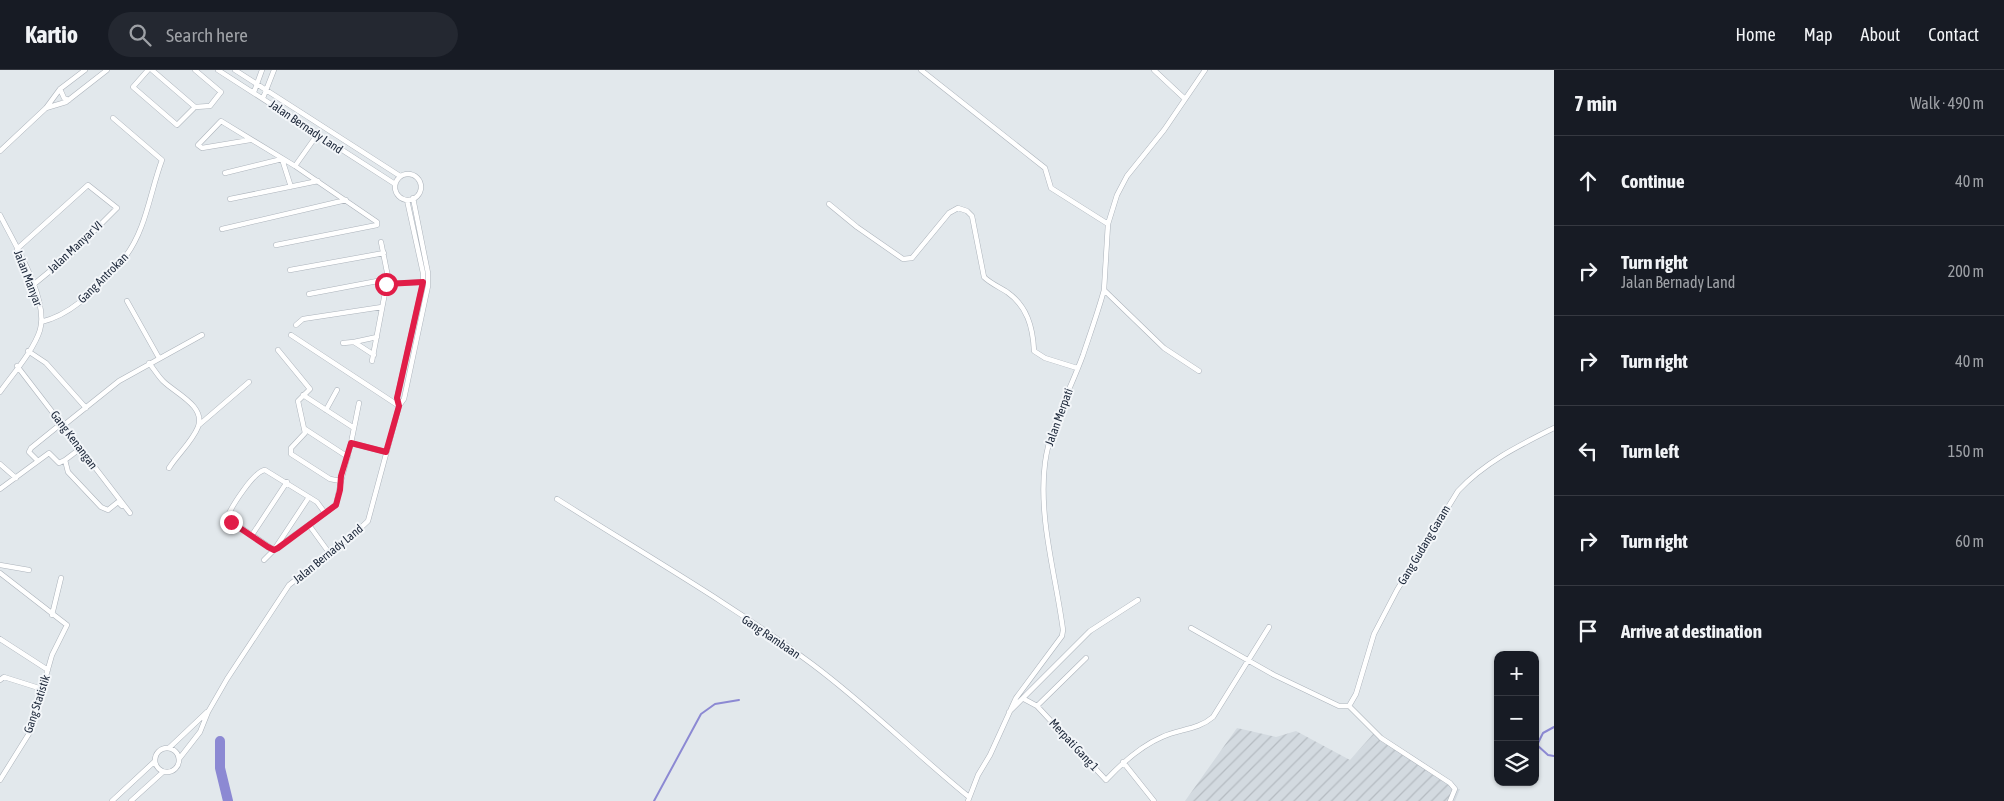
<!DOCTYPE html>
<meta charset="utf-8">
<style>
:root{--surface:#171b24;--page:#242831;--text:#f1f3f6;--muted:#9ea1a6;--line:#363941}
body{margin:0;font-family:"Asap Condensed",sans-serif;background:var(--page);color:var(--text)}
.controls{position:absolute;right:15px;bottom:15px;display:grid;overflow:hidden;border-radius:10px;box-shadow:0 1px 4px #0004}
.controls button{width:45px;height:45px;display:grid;place-items:center;padding:0;border:0;border-bottom:1px solid var(--line);background:var(--surface);color:var(--text);font:25px sans-serif}
.stop{position:absolute;width:15px;height:15px;margin:-11px;border:4px solid #e11d48;border-radius:50%;background:#fff}
.stop.end{background:#e11d48;border-color:#fff;box-shadow:0 1px 5px #0008}
.list{margin:0;padding:0;list-style:none}
h2{display:flex;justify-content:space-between;align-items:center;height:65px;margin:0;padding:0 20px;font-size:21px}
h2 small{font-size:16px;font-weight:400;color:var(--muted)}
.list li{display:grid;grid-template-columns:32px 1fr auto;gap:15px;align-items:center;box-sizing:border-box;height:90px;padding:0 20px;border-top:1px solid var(--line)}
.list b{display:block;font-size:19px;white-space:nowrap}
.list p{margin:0;font-size:16px;white-space:nowrap;color:var(--muted)}
.list em{font-size:16px;font-style:normal;color:var(--muted)}
.icon{flex:none;width:28px;height:28px;fill:none;stroke:currentColor;stroke-width:2;stroke-linecap:round;stroke-linejoin:round}
.map{position:relative;flex:none;width:1554px;height:731px;overflow:hidden}
header{display:flex;align-items:center;gap:30px;box-sizing:border-box;height:70px;padding:0 25px;background:var(--surface);border-bottom:1px solid var(--line)}
header strong{font-size:24px}
nav{display:flex;gap:28px;margin-inline-start:auto;font-size:18px}
.search{width:350px;height:45px;background:var(--page);display:flex;align-items:center;gap:12px;box-sizing:border-box;padding:0 18px;border-radius:28px;color:var(--muted);font-size:19px}
main{display:flex}
aside{flex:1;background:var(--surface)}
.map>svg:first-child{display:block}
.industrial{fill:url(#industrial-furrows)}
.lines{fill:none;stroke-linecap:round;stroke-linejoin:round}
.stream{stroke:#8c89d3;stroke-width:2}
.river{stroke:#8c89d3;stroke-width:10}
.minor-casing{stroke:#acb3bb;stroke-width:5.5}
.minor{stroke:#fff;stroke-width:4.5}
.route{stroke:#e11d48;stroke-width:6}
.labels{text-anchor:middle;dominant-baseline:central;stroke-width:4;stroke-linejoin:round;paint-order:stroke}
.street-label{font-size:12px;fill:#212c3e;stroke:#f3f6f9}
</style>
<header>
<strong>Kartio</strong>
<div class="search"><svg class="icon" aria-label="search" viewBox="0 0 24 24"><circle cx="10" cy="10" r="6"/><path d="M15 15l6 6"/></svg>Search here</div>
<nav><a>Home</a><a>Map</a><a>About</a><a>Contact</a></nav>
</header>
<main>
<div class="map">
<svg width="1554" height="731" viewBox="0 0 1554 731">
<defs>
<pattern id="industrial-furrows" width="10" height="10" patternUnits="userSpaceOnUse" patternTransform="scale(1.25)"><rect width="10" height="10" fill="#d3dae0"/><path d="M-1 1l2-2M0 10L10 0M9 11l2-2" fill="none" stroke="#b5bbc1"/></pattern>
</defs>
<rect width="100%" height="100%" fill="#e2e8ec"/>
<path class="industrial" d="M1237,658L1276,667L1296,661L1350,690L1374,663L1455,719H1460L1455,731H1185Z"/>
<g class="lines">
<path class="stream" d="M1554,657L1543,663L1537,675L1548,685L1554,686
M654,731L701,644L715,634L739,630"/>
<path class="river" d="M220,671V698L228,731"/>
<defs>
<path id="minor" d="M148,0L133,17L177,55L195,37L210,36L221,22L195,0
M152,0L195,37
M218,0L395,114
M235,0L400,106
M921,0L1045,98L1051,118L1108,154
M1154,0L1185,29
M60,19L64,28L69,30
M254,22L262,0
M263,28L274,0
M46,38L66,32L107,0
M250,70L202,78L198,75L221,51L295,96L377,152V155L276,175
M0,81L46,38L60,19L85,0
M295,96L317,65
M225,103L282,89L291,117
M395 117a13 13 0 1 1 26 0a13 13 0 1 1-26 0Z
M230,129L318,111
M829,134L857,157L903,189L912,188L949,143L958,138L967,141L972,146L984,207C990,213 999,217 1007,222C1027,236 1033,257 1034,281L1045,288L1077,298
M0,145C14,173 49,229 40,260C34,280 12,305 0,322
M222,159L346,130
M17,179L88,115L117,138L72,183L33,215
M290,200L384,183
M386,214L423,212
M1104,220L1164,278L1199,301
M309,224L388,209
M127,231L159,288
M41,252C78,243 99,213 125,187C146,160 150,122 162,90L113,48
M296,255L303,249L382,237
M291,265L399,336
M343,273L354,272
M278,280L310,319L298,331L305,363L291,378V384L330,409L341,411L351,373
M28,281L46,293L86,338
M374,285L354,272L377,267
M372,291L388,207L381,172
M149,293C154,299 158,306 163,311C175,323 206,336 198,357C192,372 177,385 169,398
M17,296L130,443
M303,325L354,358
M359,333L351,373L386,382
M399,336L397,328L423,212V203L407,130
M326,340L337,320
M64,355L119,311L202,265
M199,355L249,312
M305,359L348,387
M65,390L81,378
M38,391L29,382L31,378L62,353
M0,394L16,408
M265,400L317,432L325,443L274,480L227,448C231,437 254,401 265,400Z
M0,419L49,383L59,393L65,390L68,402L101,437L108,440L118,432L122,436
M557,429C642,483 731,534 812,594C867,635 916,684 969,727
M325,443L336,435L341,411
M309,455L330,484
M252,465L287,412
M264,490L274,480L309,427
M0,495L29,500
M0,503L67,555L52,585L30,662L0,710
M52,545L61,508
M1191,558L1274,605L1339,636H1349L1356,624L1374,564L1397,520L1458,421C1485,392 1520,375 1554,358
M0,569L48,600
M0,610L4,607L42,619
M1024,629L1037,636L1106,710C1121,694 1141,676 1162,667C1179,659 1198,660 1213,647L1269,557
M1037,636L1086,588
M1349,636L1381,668L1450,713L1455,719L1450,731
M1009,642L1090,561L1138,530
M155 690a12 12 0 1 1 24 0a12 12 0 1 1-24 0Z
M169,678L207,642
M179,689L200,662L208,642L227,609L289,515L351,467L368,451L399,336L404,329L428,216V203L413,128
M1123,692L1154,731
M112,731L155,691
M131,731L163,702
M968,731L978,705L990,685L1016,628L1062,566L1063,560C1056,506 1038,448 1045,393C1050,355 1070,321 1083,285C1090,264 1098,242 1104,220L1108,154L1117,125L1127,106L1164,60L1205,0"/>
</defs>
<use href="#minor" class="minor-casing"/>
<use href="#minor" class="minor"/>
</g>
<g class="lines">
<path class="route" d="M231,452L268,477L274,480L278,478L336,435L340,420L341,406L351,373L386,382L399,336L397,328L423,212L386,214"/>
</g>
<g class="labels">
<g class="street-label">
<text transform="translate(306 57) rotate(34)">Jalan Bernady Land</text>
<text transform="translate(75 177) rotate(-43)">Jalan Manyar VI</text>
<text transform="translate(28 208) rotate(69)">Jalan Manyar</text>
<text transform="translate(103 208) rotate(-45)">Gang Antrokan</text>
<text transform="translate(1059 347) rotate(-70)">Jalan Merpati</text>
<text transform="translate(74 370) rotate(53)">Gang Kenangan</text>
<text transform="translate(1424 475) rotate(-59)">Gang Gudang Garam</text>
<text transform="translate(328 484) rotate(-39)">Jalan Bernady Land</text>
<text transform="translate(771 567) rotate(34)">Gang Rambaan</text>
<text transform="translate(37 634) rotate(-72)">Gang Statistik</text>
<text transform="translate(1074 675) rotate(47)">Merpati Gang 1</text>
</g>
</g>
</svg>
<div class="controls">
<button>+</button>
<button>−</button>
<button><svg class="icon" aria-label="layers" viewBox="0 0 24 24"><path d="M12 4l9 5-9 5-9-5zM3 14l9 5 9-5"/></svg></button>
</div>
<div class="stop" style="left:386px;top:214px"></div>
<div class="stop end" style="left:231px;top:452px"></div>
</div>
<aside>
<h2>7 min<small>Walk · 490 m</small></h2>
<ul class="list">
<li><svg class="icon" aria-label="ahead" viewBox="0 0 24 24"><path d="M12 20V5M6 11l6-6 6 6"/></svg><div><b>Continue</b></div><em>40 m</em></li>
<li><svg class="icon" aria-label="right" viewBox="0 0 24 24"><path d="M7 20v-9h11M14 6l5 5-5 5"/></svg><div><b>Turn right</b><p>Jalan Bernady Land</p></div><em>200 m</em></li>
<li><svg class="icon" aria-label="right" viewBox="0 0 24 24"><path d="M7 20v-9h11M14 6l5 5-5 5"/></svg><div><b>Turn right</b></div><em>40 m</em></li>
<li><svg class="icon" aria-label="left" viewBox="0 0 24 24"><path d="M17 20v-9H6M10 6l-5 5 5 5"/></svg><div><b>Turn left</b></div><em>150 m</em></li>
<li><svg class="icon" aria-label="right" viewBox="0 0 24 24"><path d="M7 20v-9h11M14 6l5 5-5 5"/></svg><div><b>Turn right</b></div><em>60 m</em></li>
<li><svg class="icon" aria-label="arrive" viewBox="0 0 24 24"><path d="M6 21V4h12l-3 4 3 4H6"/></svg><div><b>Arrive at destination</b></div></li>
</ul>
</aside>
</main>
